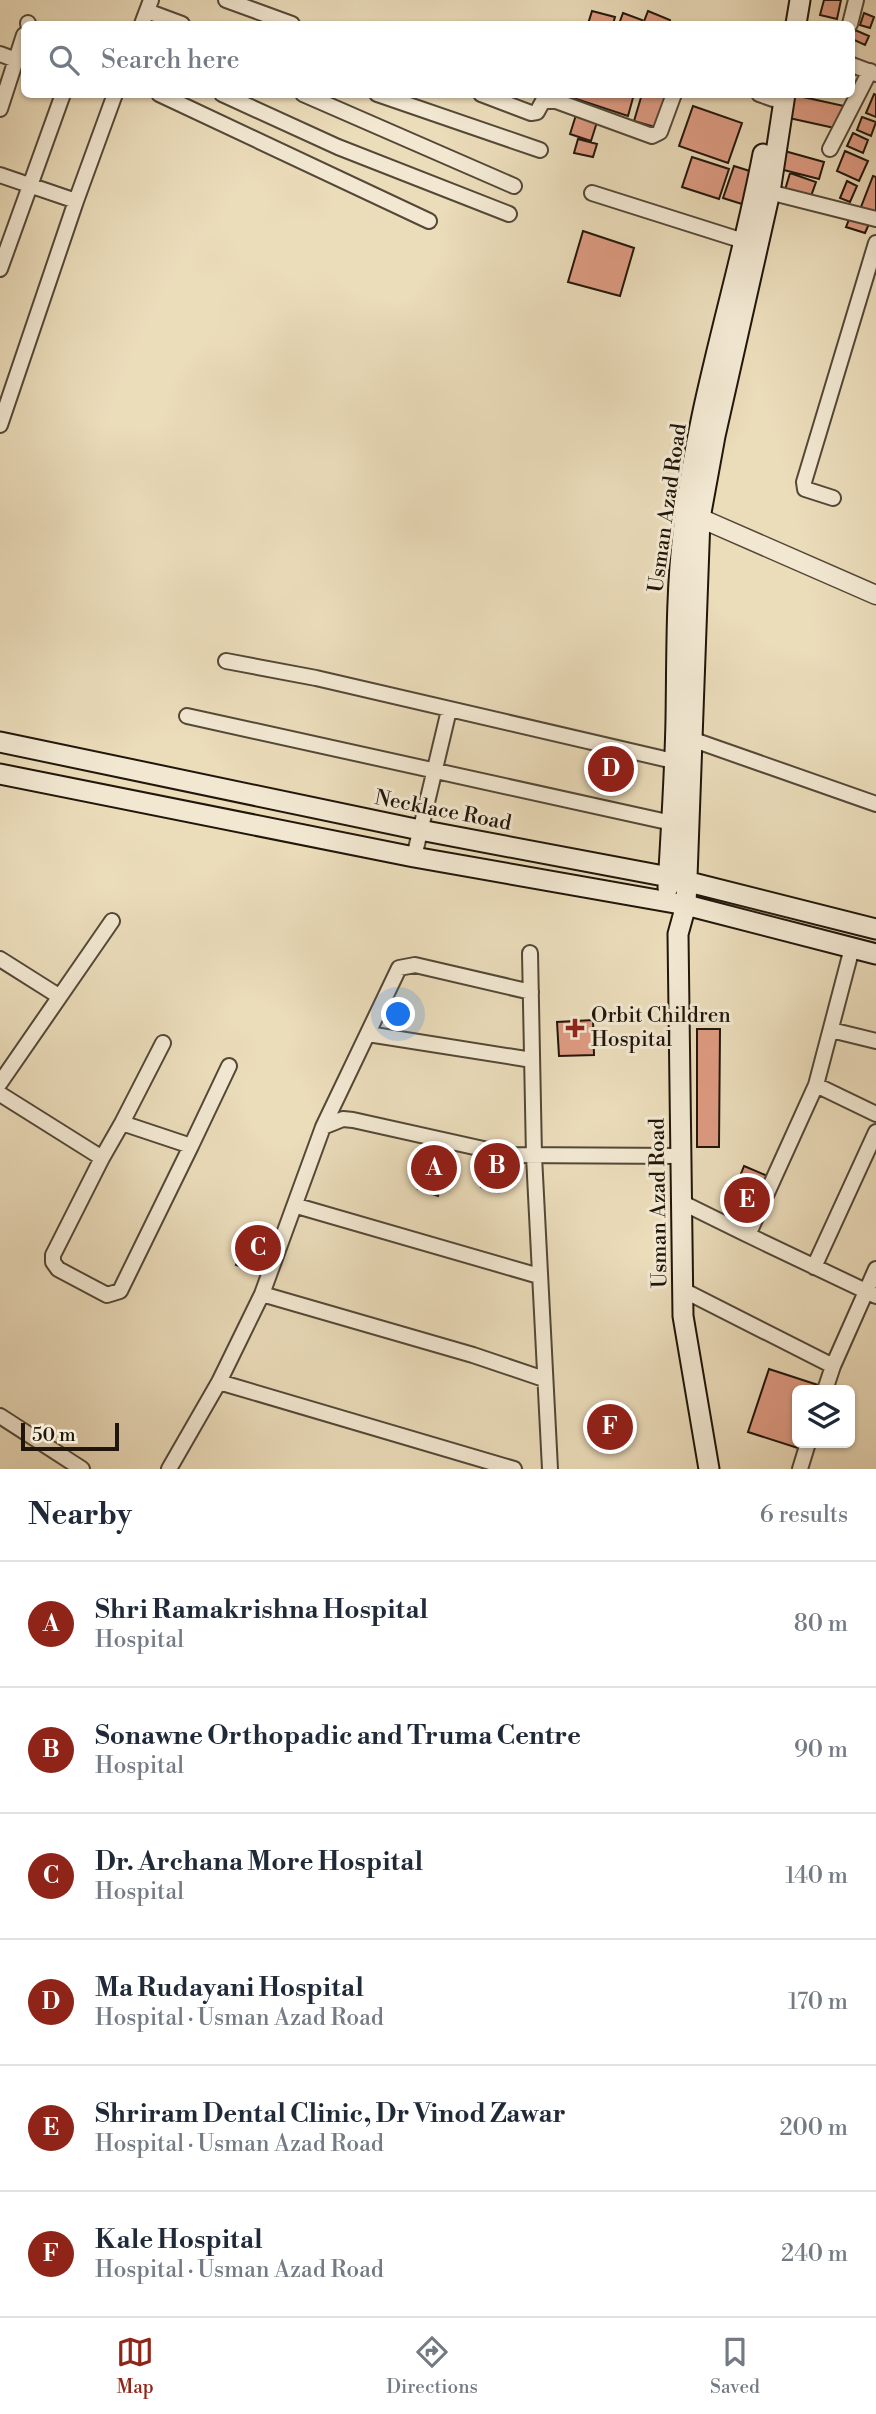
<!DOCTYPE html>
<meta charset="utf-8">
<style>
:root{--surface:#fff;--page:#f2f2f3;--text:#1f2937;--muted:#747a83;--line:#e0e1e3;--accent:#8f2418}
body{margin:0;font-family:"Libre Bodoni",serif;background:var(--page);color:var(--text)}
.controls{position:absolute;right:21px;bottom:21px;display:grid;overflow:hidden;border-radius:10px;box-shadow:0 2px 5px #0004}
.controls button{width:63px;height:63px;display:grid;place-items:center;padding:0;border:0;border-bottom:2px solid var(--line);background:var(--surface);color:var(--text);font:35px sans-serif}
.scale{position:absolute;left:21px;bottom:18px;width:98px;box-sizing:border-box;padding-left:7px;border:4px solid #20160b;border-top:0;font-size:19px;line-height:24px;white-space:nowrap;color:#20160b;-webkit-text-stroke:5px #f2e8d2;paint-order:stroke}
.you{position:absolute;left:399px;top:1015px;width:24px;height:24px;margin:-18px;border:5px solid #fff;border-radius:50%;background:#1a73e8;box-shadow:0 0 0 10px #1a73e833}
.badge{display:grid;place-items:center;width:46px;height:46px;border-radius:50%;background:var(--accent);color:#fff;font-size:23px;font-weight:700}
.pin{position:absolute;translate:-50% -50%;border:4px solid #fff;box-shadow:0 2px 7px #0006}
.list{margin:0;padding:0;list-style:none}
h2{display:flex;justify-content:space-between;align-items:center;height:91px;margin:0;padding:0 28px;font-size:30px}
h2 small{font-size:23px;font-weight:400;color:var(--muted)}
.list li{display:grid;grid-template-columns:46px 1fr auto;gap:21px;align-items:center;box-sizing:border-box;height:126px;padding:0 28px;border-top:2px solid var(--line)}
.list b{display:block;font-size:26px;white-space:nowrap}
.list p{margin:0;font-size:23px;white-space:nowrap;color:var(--muted)}
.list em{font-size:23px;font-style:normal;color:var(--muted)}
.icon{flex:none;width:38px;height:38px;fill:none;stroke:currentColor;stroke-width:2;stroke-linecap:round;stroke-linejoin:round}
.map{position:relative;flex:none;width:876px;height:1469px;overflow:hidden}
.search{position:absolute;background:var(--surface);box-shadow:0 2px 5px #0004;left:21px;right:21px;top:21px;height:77px;display:flex;align-items:center;gap:18px;box-sizing:border-box;padding:0 24px;border-radius:10px;color:var(--muted);font-size:26px}
.sheet{height:847px;background:var(--surface)}
nav{display:flex;justify-content:space-around;align-items:center;box-sizing:border-box;height:98px;border-top:2px solid var(--line);background:var(--surface);font-size:19px;color:var(--muted)}
nav a{display:grid;justify-items:center;gap:4px}
nav .on{color:var(--accent)}
.map>svg:first-child{display:block}
.building{fill:#de9b82;stroke:#20160b;stroke-width:2}
.lines{fill:none;stroke-linecap:round;stroke-linejoin:round}
.minor-casing{stroke:#534837;stroke-width:18}
.tertiary-casing{stroke:#534837;stroke-width:21}
.secondary-casing{stroke:#20160b;stroke-width:23}
.minor{stroke:#f2e8d2;stroke-width:14}
.tertiary{stroke:#f2e8d2;stroke-width:18}
.secondary{stroke:#f2e8d2;stroke-width:19}
.poi-dot{fill:#8f2418;stroke:#f2e8d2;stroke-width:2.5}
.labels{text-anchor:middle;dominant-baseline:central;stroke-width:6;stroke-linejoin:round;paint-order:stroke}
.street-label{font-size:21px;fill:#20160b;stroke:#f2e8d2}
.poi-label{font-size:21px;fill:#20160b;stroke:#f2e8d2;text-anchor:start}
</style>
<div class="map">
<svg width="876" height="1469" viewBox="0 0 876 1469">
<rect width="100%" height="100%" fill="#ebdcba"/>
<filter id="stains"><feTurbulence type="fractalNoise" baseFrequency=".00286" numOctaves="4"/><feColorMatrix values="0 0 0 0 .2 0 0 0 0 .09 0 0 0 0 .02 0 0 0 .5 -.17"/></filter>
<radialGradient id="worn" r=".72"><stop offset=".6" stop-color="#630" stop-opacity="0"/><stop offset="1" stop-color="#630" stop-opacity=".3"/></radialGradient>
<path class="building" d="M824,0H841L837,19L820,15Z
M592,11L615,17L613,24H588Z
M648,11L670,20L669,24H643Z
M623,13L642,20L640,24H619Z
M864,13L874,17L870,28L860,25Z
M855,30L869,36L865,45L852,39Z
M561,94H634L628,116Z
M642,94H668L658,128L634,121Z
M874,94L876,95V117L866,113Z
M794,95L844,106L839,129L789,118Z
M693,106L742,123L728,163L679,146Z
M576,115L597,122L591,141L570,134Z
M862,117L876,122L871,136L857,130Z
M853,133L868,140L863,153L847,146Z
M578,139L597,144L593,157L574,153Z
M781,150L824,162L819,179L776,168Z
M845,151L868,161L859,181L837,171Z
M692,157L729,169L719,199L682,187Z
M734,166L756,173L745,205L723,198Z
M790,173L816,182L810,199L785,190Z
M873,176L876,177V214L861,207Z
M847,181L857,186L850,202L840,198Z
M850,217L869,224L865,233L846,227Z
M583,231L634,248L620,296L568,282Z
M604,750L626,756L615,793L594,787Z
M593,1020L594,1055L559,1056L557,1022Z
M697,1029H720L719,1147H697Z
M430,1153L449,1160L438,1196L418,1189Z
M490,1155L507,1160L498,1192L481,1187Z
M744,1166L770,1177L756,1213L730,1202Z
M252,1223L279,1234L263,1275L236,1265Z
M769,1369L824,1387L823,1390H797V1443H806L804,1450L748,1432Z
M599,1413L626,1419L623,1448L593,1441Z"/>
<g class="lines">
<defs>
<path id="minor" d="M226,0L292,24
M147,11L182,24
M28,24V23
M142,24L151,0
M850,24L856,0
M0,54L16,60
M852,65L876,74
M159,94L429,221
M222,94L338,147L509,214
M303,94L514,186
M377,94L540,150
M481,94L531,113L537,112L543,101H556L652,136L660,132L674,94
M759,94L773,99
M0,109L24,35
M830,149L870,71
M0,175L76,201L0,425
M761,190L876,219
M592,193L753,244
M76,201L115,94
M0,269L63,94
M833,498L805,489L804,482L876,243
M226,661L316,678L682,763
M187,716L672,823
M691,739L876,804
M414,857L449,710
M852,948L816,1085L876,1114
M530,953L534,1156L550,1469
M0,959L57,995
M831,1030L876,1041
M368,1034L532,1060
M0,1083L112,921
M0,1094L102,1158L122,1123L191,1146L120,1291L107,1295L58,1269L53,1262V1255L102,1158
M122,1123L163,1043
M323,1127L399,968L415,965L531,992
M191,1146L229,1066
M681,1202L748,1235L816,1085
M297,1206L539,1276
M748,1235L876,1296
M814,1267L876,1132
M683,1290L833,1366L876,1269
M262,1294L473,1355L544,1379
M219,1382L514,1469
M825,1390L833,1366
M0,1416L82,1469
M169,1469L219,1382L262,1294L323,1127L343,1119L353,1120L510,1155L682,1156
M800,1469L808,1443"/>
<path id="tertiary" d="M700,518L876,595"/>
<path id="secondary" d="M796,24L800,0
M0,742L420,830L669,877L876,929
M0,774L414,857L686,905L876,954
M668,888C671,832 675,775 676,719C677,657 676,595 683,533C696,405 739,281 763,154
M709,1469L683,1316L678,934L686,905L700,518L715,436L770,192L785,94"/>
</defs>
<use href="#minor" class="minor-casing"/>
<use href="#tertiary" class="tertiary-casing"/>
<use href="#secondary" class="secondary-casing"/>
<use href="#minor" class="minor"/>
<use href="#tertiary" class="tertiary"/>
<use href="#secondary" class="secondary"/>
</g>
<path class="poi-dot" d="M571.5 1017.5h7v7h7v7h-7v7h-7v-7h-7v-7h7z"/>
<g class="labels">
<g class="street-label">
<text transform="translate(668 508) rotate(-82)">Usman Azad Road</text>
<text transform="translate(443 811) rotate(11)">Necklace Road</text>
<text transform="translate(659 1203) rotate(-91)">Usman Azad Road</text>
</g>
<g class="poi-label">
<text x="591" y="1016">Orbit Children<tspan x="591" dy="24">Hospital</tspan></text>
</g>
</g>
<rect width="100%" height="100%" filter="url(#stains)"/>
<rect width="100%" height="100%" fill="url(#worn)"/>
</svg>
<div class="controls">
<button><svg class="icon" aria-label="layers" viewBox="0 0 24 24"><path d="M12 4l9 5-9 5-9-5zM3 14l9 5 9-5"/></svg></button>
</div>
<div class="scale">50 m</div>
<div class="you"></div>
<div class="pin badge" style="left:434px;top:1168px">A</div>
<div class="pin badge" style="left:497px;top:1166px">B</div>
<div class="pin badge" style="left:258px;top:1248px">C</div>
<div class="pin badge" style="left:611px;top:769px">D</div>
<div class="pin badge" style="left:747px;top:1200px">E</div>
<div class="pin badge" style="left:610px;top:1427px">F</div>
<div class="search"><svg class="icon" aria-label="search" viewBox="0 0 24 24"><circle cx="10" cy="10" r="6"/><path d="M15 15l6 6"/></svg>Search here</div>
</div>
<section class="sheet">
<h2>Nearby<small>6 results</small></h2>
<ul class="list">
<li><span class="badge">A</span><div><b>Shri Ramakrishna Hospital</b><p>Hospital</p></div><em>80 m</em></li>
<li><span class="badge">B</span><div><b>Sonawne Orthopadic and Truma Centre</b><p>Hospital</p></div><em>90 m</em></li>
<li><span class="badge">C</span><div><b>Dr. Archana More Hospital</b><p>Hospital</p></div><em>140 m</em></li>
<li><span class="badge">D</span><div><b>Ma Rudayani Hospital</b><p>Hospital · Usman Azad Road</p></div><em>170 m</em></li>
<li><span class="badge">E</span><div><b>Shriram Dental Clinic, Dr Vinod Zawar</b><p>Hospital · Usman Azad Road</p></div><em>200 m</em></li>
<li><span class="badge">F</span><div><b>Kale Hospital</b><p>Hospital · Usman Azad Road</p></div><em>240 m</em></li>
</ul>
</section>
<nav>
<a class="on"><svg class="icon" aria-label="map" viewBox="0 0 24 24"><path d="M3 6l6-2 6 2 6-2v14l-6 2-6-2-6 2zM9 4v14M15 6v14"/></svg>Map</a>
<a><svg class="icon" aria-label="directions" viewBox="0 0 24 24"><path d="M12 3l9 9-9 9-9-9zM9 14v-3h6M13 9l2 2-2 2"/></svg>Directions</a>
<a><svg class="icon" aria-label="saved" viewBox="0 0 24 24"><path d="M7 4h10v16l-5-4-5 4z"/></svg>Saved</a>
</nav>
